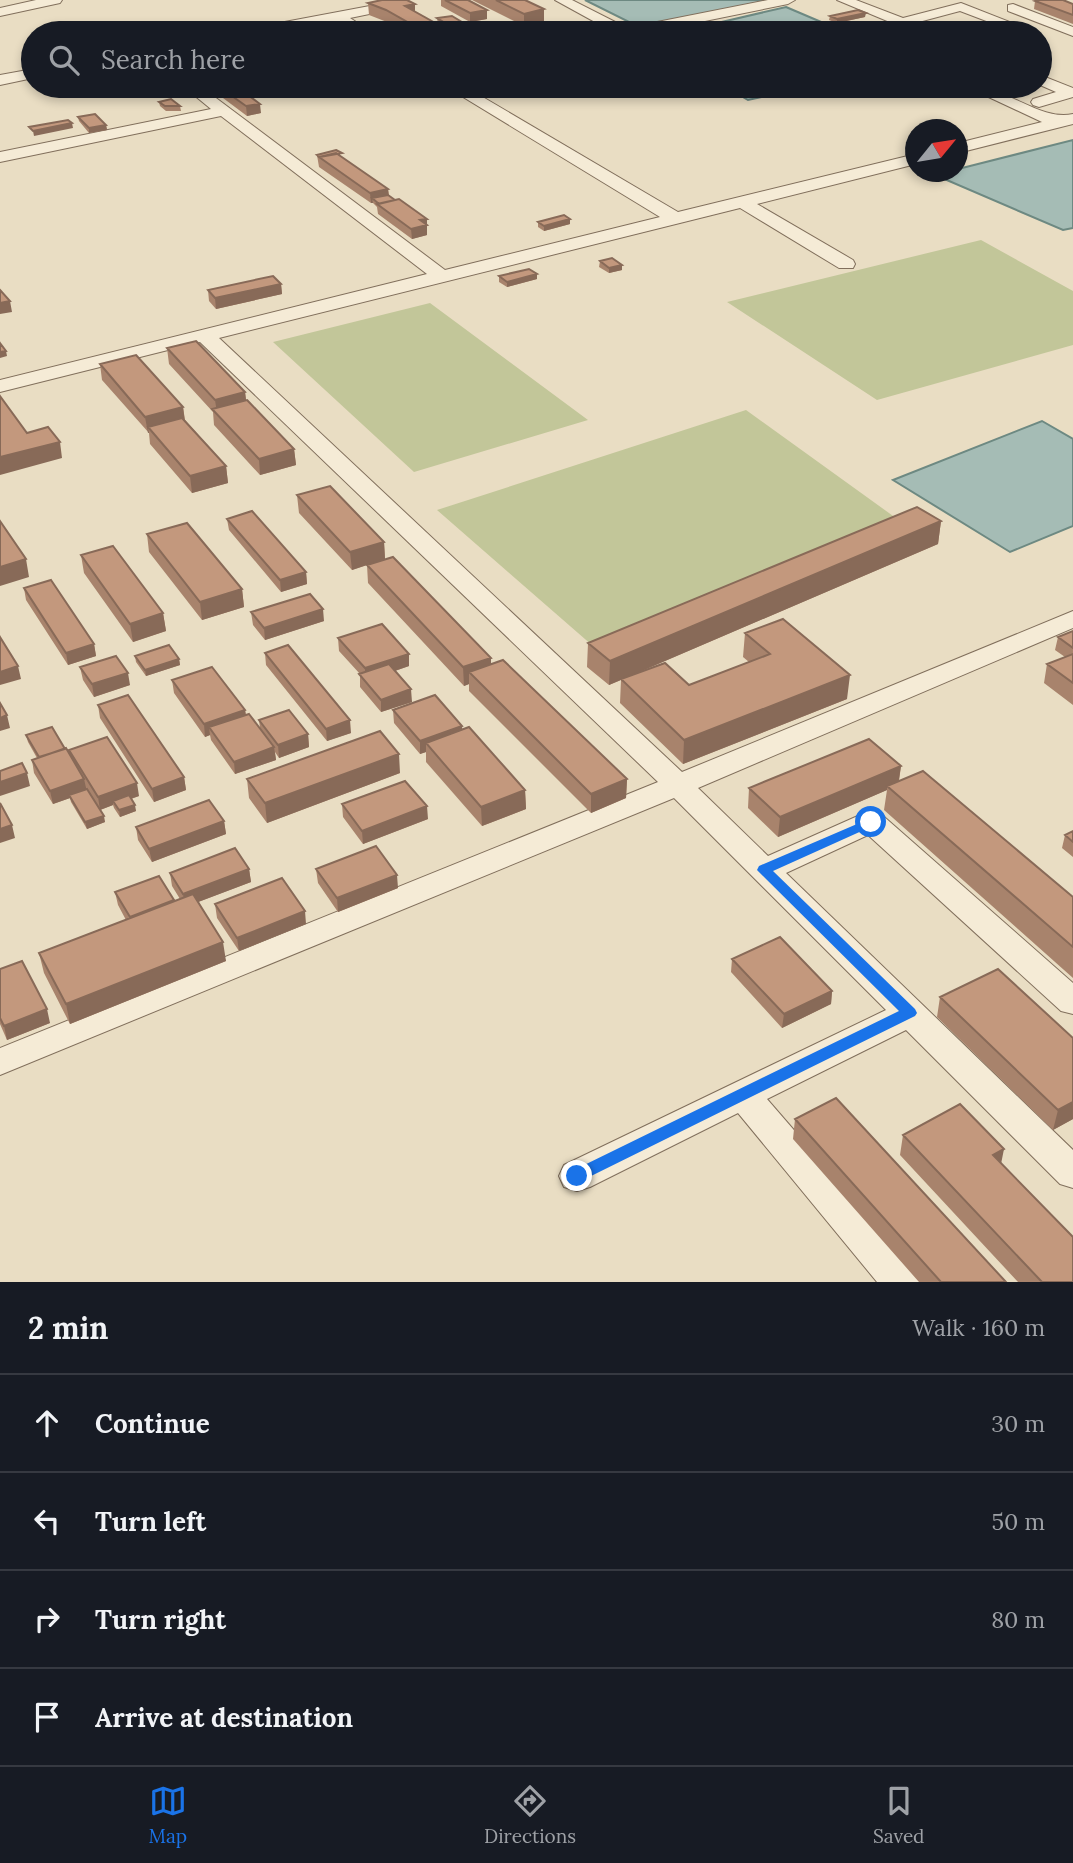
<!DOCTYPE html>
<meta charset="utf-8">
<style>
:root{--surface:#171b24;--page:#242831;--text:#f1f3f6;--muted:#9ea1a6;--line:#363941;--accent:#1a73e8}
body{margin:0;font-family:Lora,serif;background:var(--page);color:var(--text)}
.compass{position:absolute;left:905px;top:119px;width:63px;height:63px;border-radius:50%;background:var(--surface);box-shadow:0 4px 10px #0003;rotate:60deg}
.stop{position:absolute;width:21px;height:21px;margin:-16px;border:5px solid #1a73e8;border-radius:50%;background:#fff}
.stop.end{background:#1a73e8;border-color:#fff;box-shadow:0 2px 7px #0008}
.list{margin:0;padding:0;list-style:none}
h2{display:flex;justify-content:space-between;align-items:center;height:91px;margin:0;padding:0 28px;font-size:30px}
h2 small{font-size:23px;font-weight:400;color:var(--muted)}
.list li{display:grid;grid-template-columns:46px 1fr auto;gap:21px;align-items:center;box-sizing:border-box;height:98px;padding:0 28px;border-top:2px solid var(--line)}
.list b{display:block;font-size:26px;white-space:nowrap}
.list em{font-size:23px;font-style:normal;color:var(--muted)}
.icon{flex:none;width:38px;height:38px;fill:none;stroke:currentColor;stroke-width:2;stroke-linecap:round;stroke-linejoin:round}
.map{position:relative;flex:none;width:1073px;height:1282px;overflow:hidden}
.search{position:absolute;background:var(--surface);box-shadow:0 4px 10px #0003;left:21px;right:21px;top:21px;height:77px;display:flex;align-items:center;gap:18px;box-sizing:border-box;padding:0 24px;border-radius:38px;color:var(--muted);font-size:26px}
.sheet{height:483px;background:var(--surface)}
nav{display:flex;justify-content:space-around;align-items:center;box-sizing:border-box;height:98px;border-top:2px solid var(--line);background:var(--surface);font-size:19px;color:var(--muted)}
nav a{display:grid;justify-items:center;gap:4px}
nav .on{color:var(--accent)}
.map>svg:first-child{display:block}
.green{fill:#c2c699}
.water{fill:#a5bcb5;stroke:#6d8982;stroke-width:2}
.lines{fill:none;stroke-linecap:round;stroke-linejoin:round}
.street-casing{stroke:#816f5c;stroke-width:2}
.street{fill:#f5ebd6;fill-rule:evenodd}
.wall{fill:#a8836c}
.shaded-wall{fill:#886a58}
.building{fill:#c3987d;stroke:#886a58;stroke-width:2}
.route{fill:#1a73e8}
</style>
<div class="map">
<svg width="1073" height="1282" viewBox="0 0 1073 1282">
<rect width="100%" height="100%" fill="#e9ddc3"/>
<path class="green" d="M981,240L1073,291V345L877,400L727,302Z
M430,303L588,420L414,472L273,342Z
M746,410L907,526L601,653L437,510Z"/>
<path class="water" d="M585,0H781L643,29Z
M786,7L847,33H726L713,24Z
M724,86H813L748,100Z
M1073,140V228L1063,230L935,175L958,172V169Z
M1042,421L1073,439V526L1010,552L893,480Z"/>
<g class="lines">
<defs>
<path id="street" d="M36,0H62L60,3L0,16V8Z
M382,0H398L384,11L350,18L373,33H356L335,21L269,33H241L248,29L375,5Z
M555,0H572L627,28L768,0H795L788,4L646,33H615Z
M837,0H856L903,18L961,3L1038,33H1018L960,11L915,23L930,31L916,33Z
M1013,4L1073,27V36L1008,11V5Z
M33,69V78L0,85V75Z
M1040,75L1073,88V97L1039,107L1033,105L1031,102L1033,99L1056,92L1040,85Z
M183,86H200L445,270L660,217L445,86H464L678,212L916,154V164L757,204L853,260L855,264L853,268H839L740,208L219,338L682,772L1073,611V628L698,788L768,856L860,815L871,812L882,815L1073,983V1014L1061,1011L868,835L786,873L1073,1150V1188L1060,1184L906,1030L767,1099L915,1270L920,1282H877L738,1113L590,1187L577,1191L564,1187L559,1176L564,1165L886,1010L674,798L0,1075V1048L658,782L200,342L0,392V380L427,274L221,116L0,162V152L211,109Z
M965,86C1004,84 1040,122 1073,114V124L958,153V143L1042,122Z"/>
</defs>
<use href="#street" class="street-casing"/>
<use href="#street" class="street"/>
</g>
<path class="wall" d="M441,0H468L487,19L470,22L441,6Z
M472,0H525L544,22L524,26Z
M1035,1L1073,4V24L1034,9Z
M368,3L415,4V12L438,24L437,18L475,30V33H406L387,22L369,15Z
M830,16L865,17L837,23L829,20Z
M207,86H236L261,113L247,116Z
M418,86H439V88L426,91Z
M159,102L180,106L181,111H166L160,106Z
M78,117L106,125L107,130L89,133L79,121Z
M317,155L342,157L388,189L389,195L395,200L427,219V235L412,239L378,214L377,207L373,203H371L319,167Z
M570,219V224L544,231L538,227V222Z
M600,261L622,270L609,273L599,267Z
M499,276L537,279L507,287L499,282Z
M281,284L282,294L216,309L209,301L208,290Z
M167,348L245,392L246,400L294,449L296,465L260,475L214,425L213,412L169,364Z
M100,364L183,407L185,420L226,466L228,483L192,493L150,444L149,433L102,380Z
M297,495L384,542L385,559L352,570L299,513Z
M227,519L306,572L307,584L281,592L229,530Z
M941,521L938,544L637,673L689,685L749,662L743,657L745,633L847,699L683,764L620,703L621,680L609,685L587,667L588,643Z
M147,534L242,589L244,607L202,620L149,552Z
M81,555L163,613L166,631L133,642L84,573Z
M367,565L491,664L627,779L626,798L591,813L469,691V684L464,686L368,583Z
M24,588L94,644L96,656L68,665L26,600Z
M251,612L324,621L265,640L253,625Z
M1073,631V705L1044,683L1047,664L1065,657L1055,650L1058,637Z
M338,638L409,666L395,671L412,702L381,712L360,687V674L339,651Z
M265,653L351,733L327,741L266,665Z
M135,656L179,659L180,665L146,676L136,662Z
M80,667L130,685L94,697L83,680Z
M172,680L245,710L246,715L260,728L259,720L308,734L309,747L279,758L275,752L276,760L235,774L211,740L210,735L205,737L174,693Z
M98,705L184,777L186,790L154,802L100,718Z
M393,710L462,726V730L525,790L526,809L482,826L426,762V752L420,754L394,723Z
M26,735L65,749L70,755L69,750L139,796L131,799L136,811L120,817L114,808L113,805L100,810L105,822L87,829L71,802L70,798L53,804L34,773L32,760L37,758L28,742Z
M901,766L899,781L1073,897V978L884,810L887,790L778,837L748,808L749,788Z
M400,773L267,823L249,798L247,779Z
M342,804L428,819L363,844L343,817Z
M224,821L226,834L152,862L138,840L136,827Z
M1073,831V857L1062,848L1065,835Z
M249,869L251,882L198,902L226,961L70,1024L44,973L39,953L126,920L118,905L115,892L174,900L175,901L180,899L172,886L170,873Z
M316,869L398,888L338,912L318,883Z
M215,904L306,924L239,951L217,918Z
M732,959L832,991L831,1004L782,1028L731,972Z
M0,969L50,1023L7,1040L0,1024Z
M940,997L1073,1119L1053,1130L937,1017Z
M795,1119L1006,1282H919L793,1139Z
M903,1135L1073,1282H1018L900,1155Z"/>
<path class="shaded-wall" d="M415,4V16L405,6Z
M544,9V22L524,26V14Z
M487,10V19L470,22V13Z
M866,13L865,17L837,23V19Z
M475,30V33H460V32Z
M425,86H439V88L426,91Z
M260,104L261,113L247,116L246,106Z
M72,123L73,128L34,136L33,131Z
M106,125L107,130L89,133V128Z
M388,189L389,199L372,198L373,203H371L370,193Z
M427,219V235L412,239L411,229L420,220Z
M570,219V224L544,231V226Z
M622,265V270L609,273V268Z
M537,274V279L507,287V282Z
M281,284L282,294L216,309L215,298Z
M10,301L12,312L0,314V303Z
M6,351L7,356L0,358V352Z
M245,392L247,408L217,413L215,400Z
M183,407L185,423L148,427L149,433H148L145,417Z
M60,442L62,458L0,475V457Z
M294,449L296,465L260,475L259,459Z
M226,466L228,483L192,493L190,476Z
M941,521L938,544L609,685L610,661Z
M384,542L385,559L352,570L350,552Z
M26,559L29,577L0,586V567Z
M306,572L307,584L281,592L280,580Z
M242,589L244,607L202,620L200,602Z
M323,609L324,621L265,640L264,628Z
M163,613L166,631L133,642L130,624Z
M94,644L96,656L68,665L66,653Z
M409,654V666L365,681V668Z
M491,658V676L469,672V684L464,686L463,667Z
M179,659L180,665L146,676L145,670Z
M18,666L21,679L0,685V672Z
M128,673L130,685L94,697L92,684Z
M850,675L847,699L683,764L684,740Z
M411,689L412,702L381,712V700Z
M245,710L247,723L209,727L210,735L205,737L204,724Z
M7,715L10,728L0,731V718Z
M350,720L351,733L327,741L326,729Z
M462,726L463,739L426,743V752L420,754V741Z
M308,734L309,747L279,758L278,745Z
M274,747L276,760L235,774L234,762Z
M399,754L400,773L267,823L265,803Z
M901,766L898,785L887,786V790L778,837L780,817Z
M27,773L30,786L0,796V782Z
M184,777L186,790L154,802L152,789Z
M84,779L87,792L69,795L70,798L53,804L50,791Z
M627,779L626,798L591,813V794Z
M137,783L139,796L115,804L113,801V805L100,810L98,797Z
M525,790L526,809L482,826L481,807Z
M135,805L136,811L120,817L119,810Z
M427,806L428,819L363,844L362,831Z
M104,816L105,822L87,829L85,822Z
M224,821L226,834L152,862L149,849Z
M12,825L15,838L0,843V829Z
M249,869L251,882L185,907L183,894Z
M397,875L398,888L338,912L337,898Z
M174,900L177,913L132,930L130,917Z
M305,911L306,924L239,951L237,938Z
M223,942L226,961L70,1024L66,1004Z
M832,991L831,1004L782,1028L784,1014Z
M47,1009L50,1023L7,1040L4,1026Z
M1073,1102V1119L1053,1130L1058,1110Z
M1004,1149L1000,1169L993,1155Z"/>
<path class="building" d="M382,0H407L415,4L405,6L453,33H427L386,10L368,3Z
M445,0H468L487,10L470,13Z
M496,0H525L544,9L524,14Z
M1039,0H1063L1073,4V15L1035,1Z
M858,10L866,13L837,19L830,16Z
M452,16L475,30L460,32L437,18Z
M218,86H236L260,104L246,106Z
M171,99L180,106H165L159,102Z
M95,114L106,125L89,128L78,117Z
M68,120L72,123L33,131L29,127Z
M336,150L342,153L320,157L317,155Z
M336,153L388,189L370,193L319,157Z
M388,195L395,200L379,204L372,198Z
M399,199L427,219L420,220L427,225L411,229L377,204Z
M564,215L570,219L544,226L538,222Z
M612,258L622,265L609,268L600,261Z
M529,269L537,274L507,282L499,276Z
M273,276L281,284L215,298L208,290Z
M0,290L10,301L0,303Z
M196,341L245,392L215,400L167,348Z
M0,343L6,351L0,352Z
M136,355L183,407L145,417L100,364Z
M0,396L27,433L48,427L60,442L0,457Z
M247,400L294,449L259,459L212,409Z
M182,418L226,466L190,476L148,427Z
M330,486L384,542L350,552L297,495Z
M917,507L941,521L610,661L588,643Z
M252,511L306,572L280,580L227,519Z
M0,521L26,559L0,567Z
M187,523L242,589L200,602L147,534Z
M113,546L163,613L130,624L81,555Z
M393,557L491,658L463,667L367,565Z
M51,580L94,644L66,653L24,588Z
M310,594L323,609L264,628L251,612Z
M783,619L850,675L684,740L621,679L665,663L689,685L770,654L745,633Z
M382,624L409,654L365,668L338,638Z
M1073,631V648L1058,637Z
M0,637L18,666L0,672Z
M169,645L179,659L145,670L135,656Z
M288,645L350,720L326,729L265,653Z
M1073,654V683L1047,664Z
M116,656L128,673L92,684L80,667Z
M503,660L627,779L591,794L469,672Z
M389,664L411,689L381,700L359,674Z
M212,667L245,710L204,724L172,680Z
M128,695L184,777L152,789L98,705Z
M435,695L462,726L420,741L393,710Z
M0,703L7,715L0,718Z
M289,710L308,734L278,745L259,720Z
M249,714L274,747L234,762L209,727Z
M52,727L65,749L39,757L26,735Z
M469,727L525,790L481,807L426,743Z
M380,731L399,754L265,803L247,779Z
M107,737L137,783L98,797L69,750Z
M869,739L901,766L780,817L749,788Z
M66,748L84,779L50,791L32,760Z
M22,763L27,773L0,782V771Z
M923,771L1073,897V947L887,786Z
M405,781L427,806L362,831L342,804Z
M87,789L104,816L85,822L69,795Z
M129,795L135,805L119,810L113,801Z
M209,800L224,821L149,849L136,827Z
M0,803L12,825L0,829Z
M1073,831V842L1065,835Z
M376,846L397,875L337,898L316,869Z
M235,848L249,869L183,894L170,873Z
M159,876L174,900L130,917L115,892Z
M282,878L305,911L237,938L215,904Z
M193,894L223,942L66,1004L39,953Z
M780,937L832,991L784,1014L732,959Z
M22,961L47,1009L4,1026L0,1018V969Z
M998,969L1073,1038V1102L1058,1110L940,997Z
M836,1098L1006,1282H941L795,1119Z
M960,1104L1004,1149L993,1155L1073,1237V1282H1042L903,1135Z"/>
<path class="route" d="M871,818L875,819V825L773,871L915,1009L917,1013L915,1016L583,1180H572L569,1176L572,1171L899,1011L757,870L759,866Z"/>
</svg>
<svg class="compass" viewBox="-18 -18 36 36"><path d="M0-13l5 13h-10z" fill="#e53935"/><path d="M0 13l5-13h-10z" fill="#9ea1a6"/></svg>
<div class="stop" style="left:871px;top:822px"></div>
<div class="stop end" style="left:577px;top:1176px"></div>
<div class="search"><svg class="icon" aria-label="search" viewBox="0 0 24 24"><circle cx="10" cy="10" r="6"/><path d="M15 15l6 6"/></svg>Search here</div>
</div>
<section class="sheet">
<h2>2 min<small>Walk · 160 m</small></h2>
<ul class="list">
<li><svg class="icon" aria-label="ahead" viewBox="0 0 24 24"><path d="M12 20V5M6 11l6-6 6 6"/></svg><div><b>Continue</b></div><em>30 m</em></li>
<li><svg class="icon" aria-label="left" viewBox="0 0 24 24"><path d="M17 20v-9H6M10 6l-5 5 5 5"/></svg><div><b>Turn left</b></div><em>50 m</em></li>
<li><svg class="icon" aria-label="right" viewBox="0 0 24 24"><path d="M7 20v-9h11M14 6l5 5-5 5"/></svg><div><b>Turn right</b></div><em>80 m</em></li>
<li><svg class="icon" aria-label="arrive" viewBox="0 0 24 24"><path d="M6 21V4h12l-3 4 3 4H6"/></svg><div><b>Arrive at destination</b></div></li>
</ul>
</section>
<nav>
<a class="on"><svg class="icon" aria-label="map" viewBox="0 0 24 24"><path d="M3 6l6-2 6 2 6-2v14l-6 2-6-2-6 2zM9 4v14M15 6v14"/></svg>Map</a>
<a><svg class="icon" aria-label="directions" viewBox="0 0 24 24"><path d="M12 3l9 9-9 9-9-9zM9 14v-3h6M13 9l2 2-2 2"/></svg>Directions</a>
<a><svg class="icon" aria-label="saved" viewBox="0 0 24 24"><path d="M7 4h10v16l-5-4-5 4z"/></svg>Saved</a>
</nav>
